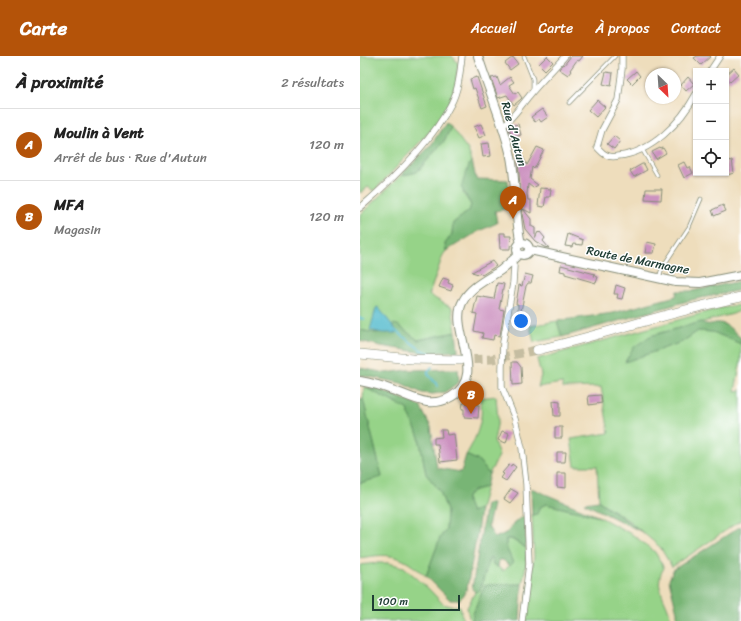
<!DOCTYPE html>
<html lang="fr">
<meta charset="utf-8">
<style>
:root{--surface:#fff;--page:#f2f2f2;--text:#222;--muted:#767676;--line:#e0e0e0;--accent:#b45309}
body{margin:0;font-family:Sriracha,sans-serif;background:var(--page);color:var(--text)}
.controls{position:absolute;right:12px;top:12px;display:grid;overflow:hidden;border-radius:0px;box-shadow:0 1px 3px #0004}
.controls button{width:36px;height:36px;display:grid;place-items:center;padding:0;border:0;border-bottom:1px solid var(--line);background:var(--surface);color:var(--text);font:20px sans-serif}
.compass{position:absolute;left:285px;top:12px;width:36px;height:36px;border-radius:50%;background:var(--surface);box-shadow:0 1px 3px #0004;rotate:155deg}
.scale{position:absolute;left:12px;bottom:10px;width:88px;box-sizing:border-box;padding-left:4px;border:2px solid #1f3d34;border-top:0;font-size:11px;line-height:14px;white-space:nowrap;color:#1f3d34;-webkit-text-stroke:3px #fff;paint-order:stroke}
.you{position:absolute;left:161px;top:265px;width:14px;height:14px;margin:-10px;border:3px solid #fff;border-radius:50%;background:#1a73e8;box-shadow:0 0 0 6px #1a73e833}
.badge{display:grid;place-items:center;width:26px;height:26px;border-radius:50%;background:var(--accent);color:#fff;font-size:13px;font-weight:700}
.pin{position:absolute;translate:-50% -33px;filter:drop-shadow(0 1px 2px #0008)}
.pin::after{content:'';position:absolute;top:21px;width:14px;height:12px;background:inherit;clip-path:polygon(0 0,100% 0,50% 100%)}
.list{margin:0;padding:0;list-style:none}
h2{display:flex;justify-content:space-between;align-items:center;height:52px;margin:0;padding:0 16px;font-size:17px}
h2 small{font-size:13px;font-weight:400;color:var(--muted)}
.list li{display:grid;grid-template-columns:26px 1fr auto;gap:12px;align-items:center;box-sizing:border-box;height:72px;padding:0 16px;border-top:1px solid var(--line)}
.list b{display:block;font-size:15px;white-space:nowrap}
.list p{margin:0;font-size:13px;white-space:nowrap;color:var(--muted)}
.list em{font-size:13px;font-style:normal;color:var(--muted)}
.icon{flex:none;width:22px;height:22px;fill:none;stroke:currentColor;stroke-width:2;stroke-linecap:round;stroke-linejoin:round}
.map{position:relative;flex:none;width:381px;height:565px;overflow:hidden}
header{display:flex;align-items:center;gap:24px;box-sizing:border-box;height:56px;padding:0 20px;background:var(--accent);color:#fff}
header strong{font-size:19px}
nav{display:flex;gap:22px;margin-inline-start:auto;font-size:14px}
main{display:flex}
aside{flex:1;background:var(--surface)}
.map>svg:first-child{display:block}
.green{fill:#96d388;stroke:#5a885e}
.forest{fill:#78b574;stroke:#4c7954}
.water{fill:#4fb9cc;stroke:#377b80}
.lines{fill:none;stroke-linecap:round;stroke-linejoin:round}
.stream{stroke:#4fb9cc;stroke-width:2}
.building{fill:#cc92c0}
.primary-tunnel{stroke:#c5bda1;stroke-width:9;stroke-dasharray:9 4.5;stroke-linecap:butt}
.lane-casing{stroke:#868d78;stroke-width:4.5}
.street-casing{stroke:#868d78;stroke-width:7}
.secondary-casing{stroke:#868d78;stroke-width:10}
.primary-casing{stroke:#868d78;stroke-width:10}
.lane{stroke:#fff;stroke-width:3}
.street{stroke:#fff;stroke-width:5.5}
.secondary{stroke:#fff;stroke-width:8}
.primary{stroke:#fff;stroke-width:9}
.labels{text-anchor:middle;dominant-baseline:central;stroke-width:3;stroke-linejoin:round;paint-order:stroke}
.street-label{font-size:12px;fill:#1f3d34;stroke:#fff}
</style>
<header>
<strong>Carte</strong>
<nav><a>Accueil</a><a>Carte</a><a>À propos</a><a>Contact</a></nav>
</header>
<main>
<aside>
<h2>À proximité<small>2 résultats</small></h2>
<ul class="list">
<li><span class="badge">A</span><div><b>Moulin à Vent</b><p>Arrêt de bus · Rue d'Autun</p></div><em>120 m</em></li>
<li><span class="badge">B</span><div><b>MFA</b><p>Magasin</p></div><em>120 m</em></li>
</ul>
</aside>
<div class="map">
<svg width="381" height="565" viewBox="0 0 381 565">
<rect width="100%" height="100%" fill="#fff"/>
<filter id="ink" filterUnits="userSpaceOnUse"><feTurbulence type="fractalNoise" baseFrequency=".025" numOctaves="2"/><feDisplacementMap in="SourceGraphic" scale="8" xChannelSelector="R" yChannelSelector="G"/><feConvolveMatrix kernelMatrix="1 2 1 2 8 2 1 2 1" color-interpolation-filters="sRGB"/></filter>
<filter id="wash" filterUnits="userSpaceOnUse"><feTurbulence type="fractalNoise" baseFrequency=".012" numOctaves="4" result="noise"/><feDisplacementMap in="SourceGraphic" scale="16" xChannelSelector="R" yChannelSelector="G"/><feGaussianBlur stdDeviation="0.9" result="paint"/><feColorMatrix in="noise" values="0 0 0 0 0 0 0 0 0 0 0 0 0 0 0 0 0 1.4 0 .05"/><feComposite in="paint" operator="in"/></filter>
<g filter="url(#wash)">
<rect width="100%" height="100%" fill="#eeddbc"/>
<path class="green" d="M0,0H92L98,7L96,25L90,45L85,55L72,73L14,135L8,131L0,137Z
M91,71L108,94L112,105L109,109L103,137L111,149L109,155L93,167L92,178L85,188L86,195L83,199L69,239L92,252L96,276L58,284L38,270C22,278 18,278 0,274V159L40,120L57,116L84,85Z
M381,249V254L373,258L290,280L265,305L322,286L338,275L353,276L381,288V304L375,335L381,334V464L312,511L300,491L269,465L239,445L237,410H215L211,383L249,377L241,331L203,332L202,327L178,331L181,319L177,303L361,252Z
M197,265L202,281L174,286L170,270Z
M4,331L47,353L59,381L66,418L80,435L87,455L86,473L80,482L66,520C41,500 33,496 0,502V427L22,420L3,343Z
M136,340L138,364L134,385L139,400L129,418L119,405L106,399C116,383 125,362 120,342Z
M126,431L120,453L111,456C110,453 108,450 107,447C105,435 118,433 126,431Z
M186,448L240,461L273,479L295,496L304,512C303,514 300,518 300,521C296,536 312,552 310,565H165L169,530L174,501L172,459L177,457L180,451Z
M146,483H151L166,492V510L162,528L125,529L113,558L112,565H110L107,552L115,536L120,534L129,504L132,502L133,509L138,511L143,515L153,507L146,491Z
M17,507H28L44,511L69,533L83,548L91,550H100L103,565H0V509Z"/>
<path class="forest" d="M86,66L91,71L84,85L57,116L40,120L71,89Z
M112,105L116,123L148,124L150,152L135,155L137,167L119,175L86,195L85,188L92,178L93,167L109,155L111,149L101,131L109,109Z
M381,225V234L331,244L202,281L197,265L253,257L316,240L317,235H332Z
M341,266C352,271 351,266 360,267C368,268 375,277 381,282V288L353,276L338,275L322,286L265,306L273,292L290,280Z
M33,268L38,269L58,284L96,276L98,295L64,297L21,290L0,285V274L15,277L26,276Z
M0,312L26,317L47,314L98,313L99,326L85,336L73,338L62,337L41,327L0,319Z
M4,331L16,332L60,350L71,371L77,412L101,416L106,399L119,405L129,418L126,431C118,433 105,435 107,446C108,450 110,453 111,456L120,453L117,478L107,532L103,540L99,544H90L66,520L80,482L86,473L87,455L80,435L66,418L59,381L47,353Z
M3,343L22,421L0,427L1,416L0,413V344Z
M171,432L240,461L186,448L180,451L177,458L172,459Z
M239,445L282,476L224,447Z
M126,448H133L128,470L135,482L148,476C150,470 158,462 165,460L166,492L152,483H146V491L153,507L149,510L143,504H139L138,511L133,509L132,502L129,503L120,534L115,536L112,533Z
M381,470V565H317V556L309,524L313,514Z
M162,528L160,565H112L113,558L125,529Z"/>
<path class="water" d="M18,251L37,275L36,277H22L10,274L16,252Z"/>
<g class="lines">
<path class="stream" d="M0,262L4,263
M36,275L61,294L72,298
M72,311L68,315V318L78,330"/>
</g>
<g id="blocks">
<path class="building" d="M187,0L193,6L185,14L179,8Z
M211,0H223L219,5L217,4L210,14L211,15L208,19L199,13L203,8L204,9Z
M337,0H351L341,9L334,2Z
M153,1L158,8L150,14L145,7Z
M374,12L379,18L370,26L366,22V19Z
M276,15L280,20L272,28L267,23Z
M246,16L253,17L251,30L243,28Z
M117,21L127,50L122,52L115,32L113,33L110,23Z
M137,21L140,29L150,21L154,26L149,29L155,38L158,36L162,42L161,43L154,49L147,39L138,42L131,22Z
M328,21L334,28L326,35L321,29Z
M237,44L245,51L236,61L228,54Z
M182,53L188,61L181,66L179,63L175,66L171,61Z
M121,68L126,79L119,82L114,71Z
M158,68L161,79L152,82L149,71Z
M254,80L260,85L254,93L247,88Z
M129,87L131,100L123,101L121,88Z
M177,91L184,94L174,113L172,111L170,123L178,129L173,132L168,128L167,138L168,144H171V157L163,153L171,163V170L175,172V182L178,176L179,177L180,176L185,182L183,185L189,192L184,191L175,185L165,173L162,158L158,105L163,101L167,109Z
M300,92L301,93L303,92L306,97L296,103L292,96Z
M372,104L374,117L367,119L366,106Z
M324,106L327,112L330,111L333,117L324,122L318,109Z
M282,108H284L287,114L274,121L270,115Z
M180,132L191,133L190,141H186L184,151L178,150Z
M286,133H302L301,144L285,143Z
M363,149L366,155L354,160L352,154Z
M139,177H145V180H151L150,193H140Z
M208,178L223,184L222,189L213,188L212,191L205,190Z
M287,186L296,188L294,197H285Z
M132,205L136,210L122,219L120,217L118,218L112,216Z
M201,209L235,218L234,220L238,221L236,227L205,218V216L200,215Z
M165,218L173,220L171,227H168L166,230L160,260H158V248H156L159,229L162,230Z
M83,222L89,224L88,227L93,229L91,235L79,231Z
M137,227L144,228L139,253L144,254L140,280L134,279L133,284L122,282L123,277L114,275L117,258L113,257L117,240L134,243Z
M256,229L265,232L262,243L257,242L258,238H254Z
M152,306H157L161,311L162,328L153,329Z
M241,339L242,347L229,349L228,340Z
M193,345L200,346V360H194Z
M103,347L119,349L118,362L104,361V353H102Z
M195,371H202V382H195Z
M81,374H86L87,379L94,378L97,404L80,406L78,388H74V382L82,381Z
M142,375L149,377L146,387L138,384Z
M197,396H206L205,406H197Z
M152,408L156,411L146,425L141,422L144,418L142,417L149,409L151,410Z
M197,417H206V432L197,431Z
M151,433L158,437L150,447L144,443Z"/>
</g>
</g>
<g filter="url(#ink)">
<use href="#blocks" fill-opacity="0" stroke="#868d78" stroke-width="1"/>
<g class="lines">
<path class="primary-tunnel" d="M100,304L132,303L177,294"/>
<defs>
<path id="lane" d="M164,0L173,23V34
M209,47L255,0
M282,93L297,119
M299,222L302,212L329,171L341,143"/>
<path id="street" d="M262,0V13L258,44L242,74L237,91C240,94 242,97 246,99C250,101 254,101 258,100C292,97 321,66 336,38
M350,15L360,0
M142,70C149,67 163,47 169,40C180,26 193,14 205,0
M0,152C32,124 72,86 91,48C99,33 100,16 102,0
M151,205L154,210L153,227L143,286L142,311V331L155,363L162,392L166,428L169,508L162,565"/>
<path id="secondary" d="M118,0C128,32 142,64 150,96C157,126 154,158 161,188
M157 193a6 6 0 1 1 12 0a6 6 0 1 1-12 0Z
M170,194L316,226L340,227L381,219
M0,325C11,327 22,330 32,334C44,338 55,344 67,346C75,347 84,345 91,341C129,319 87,273 103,245C111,230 128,223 141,214C147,209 153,204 159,198"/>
<path id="primary" d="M177,294C246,278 312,255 381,241
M0,298L52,303L100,304"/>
</defs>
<use href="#lane" class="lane-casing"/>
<use href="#street" class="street-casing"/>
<use href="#secondary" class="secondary-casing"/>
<use href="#primary" class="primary-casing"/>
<use href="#lane" class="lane"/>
<use href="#street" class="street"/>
<use href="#secondary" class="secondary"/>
<use href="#primary" class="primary"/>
</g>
</g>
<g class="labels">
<g class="street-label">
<text transform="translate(154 78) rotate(75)">Rue d'Autun</text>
<text transform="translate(278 204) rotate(11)">Route de Marmagne</text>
</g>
</g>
</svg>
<div class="controls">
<button>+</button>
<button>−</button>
<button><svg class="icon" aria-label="locate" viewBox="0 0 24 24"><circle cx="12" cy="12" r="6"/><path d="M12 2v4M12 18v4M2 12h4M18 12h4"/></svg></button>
</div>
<svg class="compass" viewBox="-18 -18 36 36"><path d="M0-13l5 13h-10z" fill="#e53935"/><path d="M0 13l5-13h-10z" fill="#767676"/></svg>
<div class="scale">100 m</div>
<div class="you"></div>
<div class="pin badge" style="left:153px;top:163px">A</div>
<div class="pin badge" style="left:111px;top:358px">B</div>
</div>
</main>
